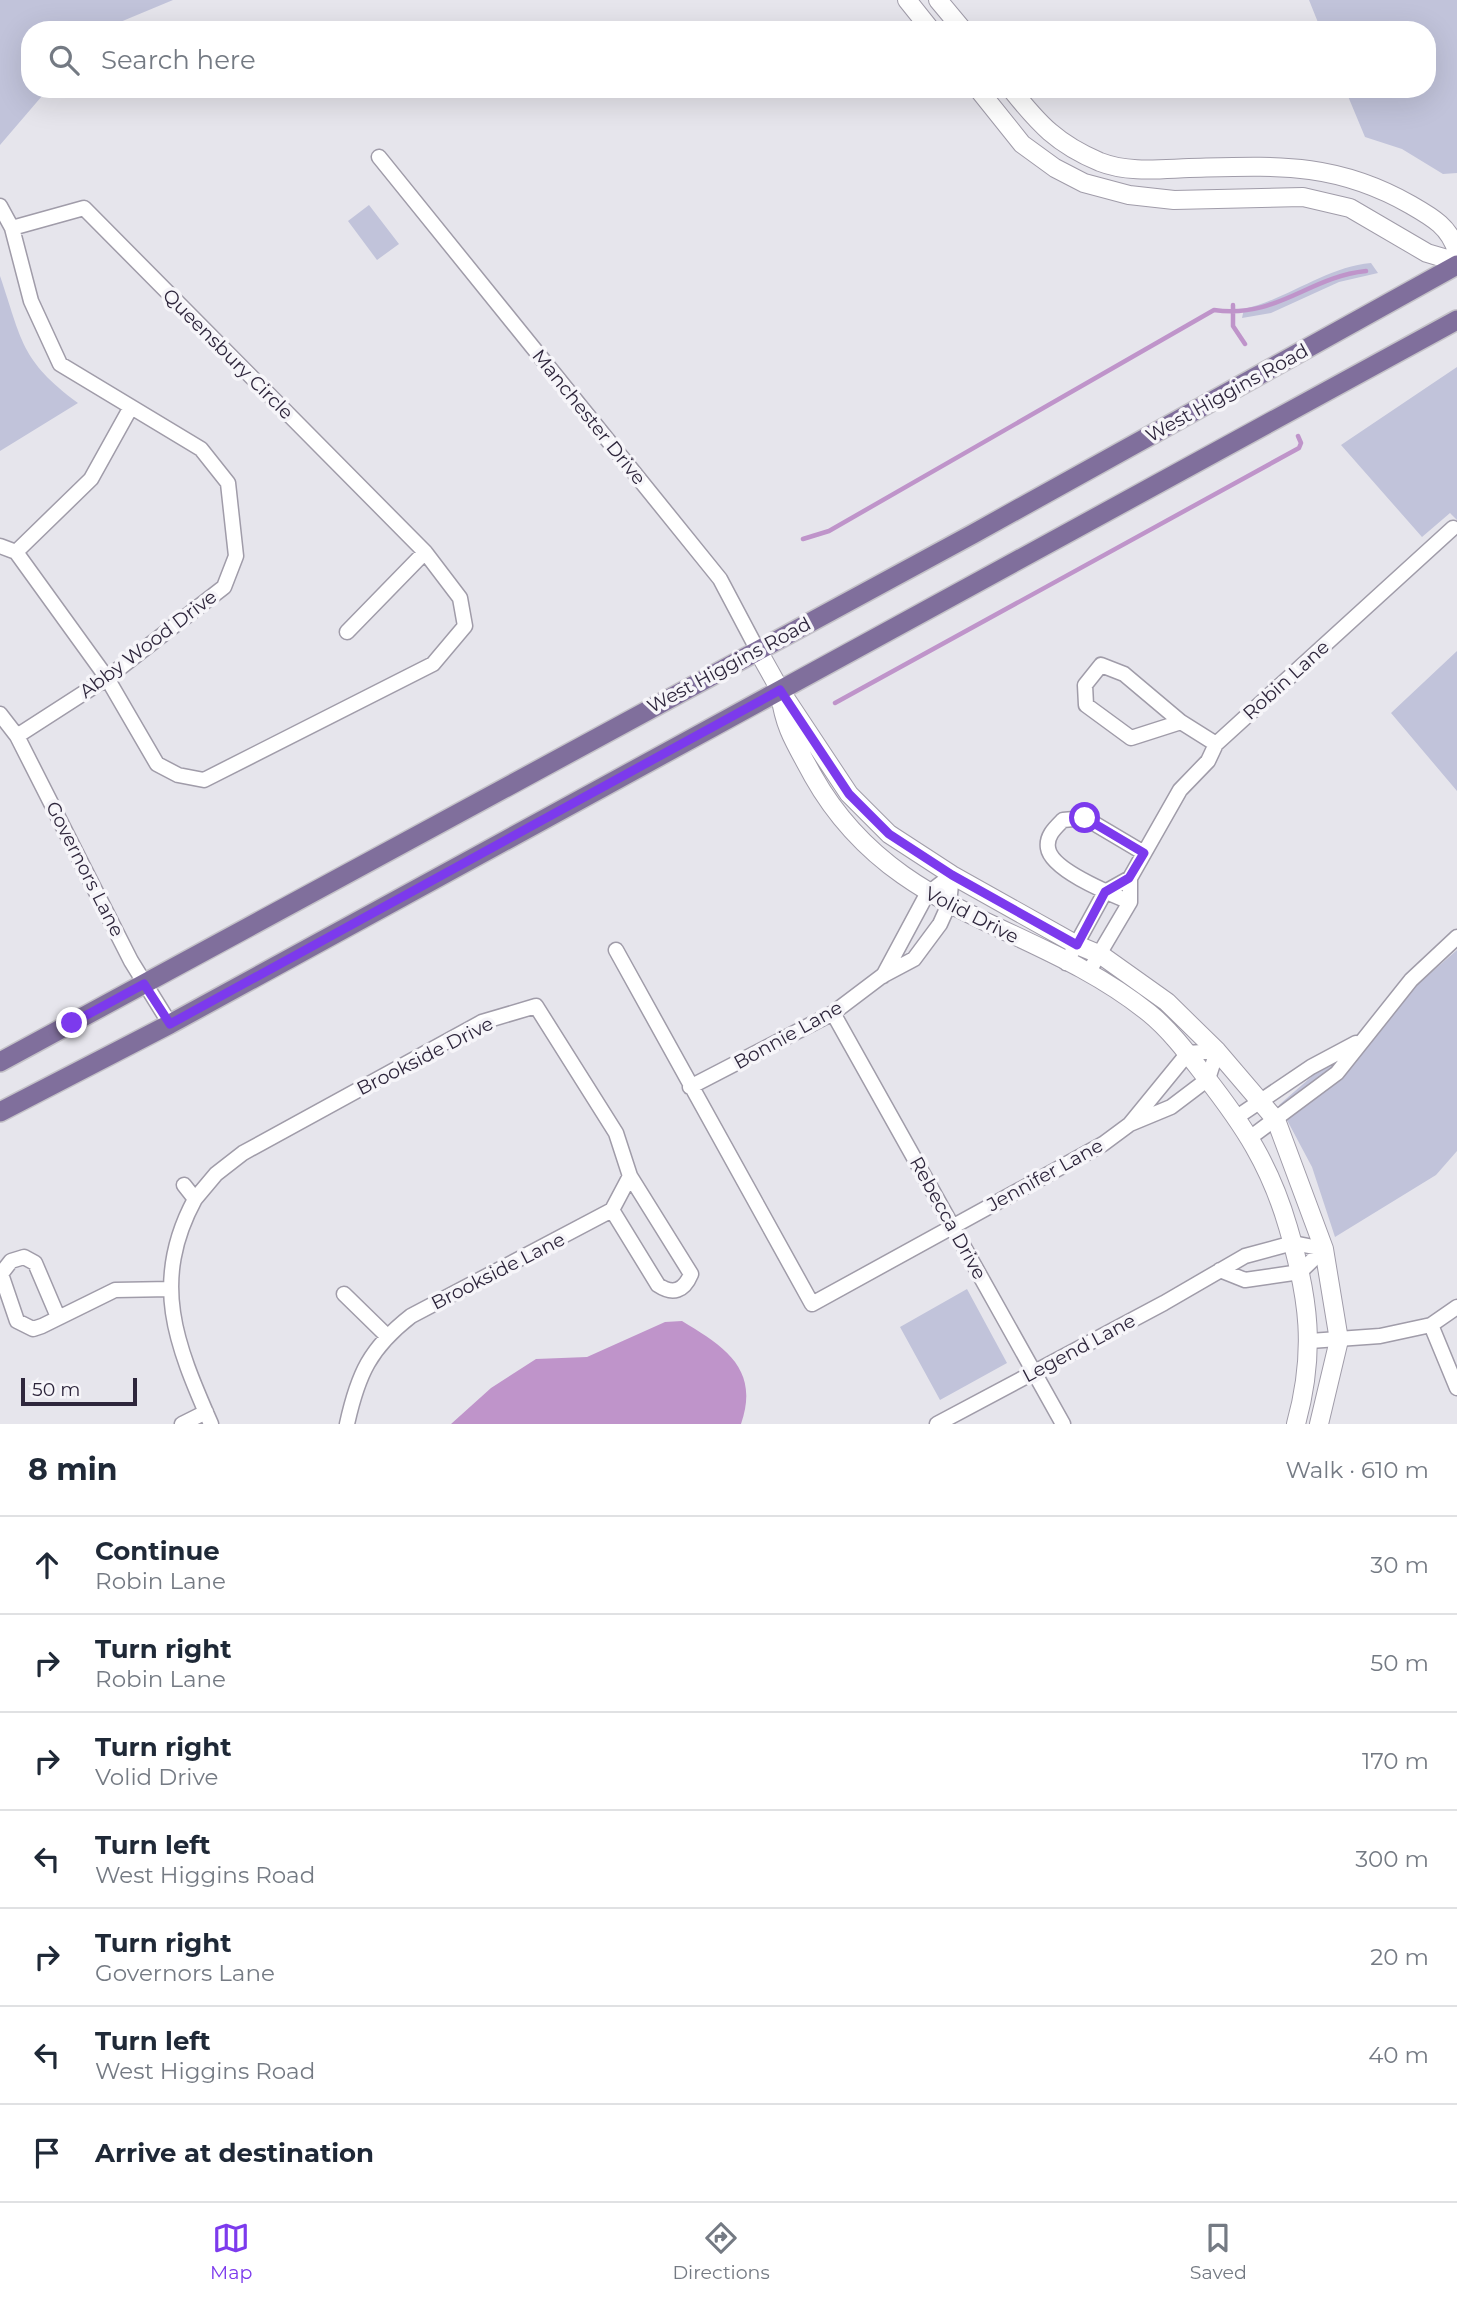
<!DOCTYPE html>
<meta charset="utf-8">
<style>
:root{--surface:#fff;--page:#f6f6f7;--text:#1f2937;--muted:#747a83;--line:#e0e1e3;--accent:#7c3aed}
body{margin:0;font-family:Montserrat,sans-serif;background:var(--page);color:var(--text)}
.scale{position:absolute;left:21px;bottom:18px;width:116px;box-sizing:border-box;padding-left:7px;border:4px solid #2e263c;border-top:0;font-size:19px;line-height:24px;white-space:nowrap;color:#2e263c;-webkit-text-stroke:5px #f6f5f9;paint-order:stroke}
.stop{position:absolute;width:21px;height:21px;margin:-16px;border:5px solid #7c3aed;border-radius:50%;background:#fff}
.stop.end{background:#7c3aed;border-color:#fff;box-shadow:0 2px 7px #0008}
.list{margin:0;padding:0;list-style:none}
h2{display:flex;justify-content:space-between;align-items:center;height:91px;margin:0;padding:0 28px;font-size:30px}
h2 small{font-size:23px;font-weight:400;color:var(--muted)}
.list li{display:grid;grid-template-columns:46px 1fr auto;gap:21px;align-items:center;box-sizing:border-box;height:98px;padding:0 28px;border-top:2px solid var(--line)}
.list b{display:block;font-size:26px;white-space:nowrap}
.list p{margin:0;font-size:23px;white-space:nowrap;color:var(--muted)}
.list em{font-size:23px;font-style:normal;color:var(--muted)}
.icon{flex:none;width:38px;height:38px;fill:none;stroke:currentColor;stroke-width:2;stroke-linecap:round;stroke-linejoin:round}
.map{position:relative;flex:none;width:1457px;height:1424px;overflow:hidden}
.search{position:absolute;background:var(--surface);box-shadow:0 7px 28px #0002;left:21px;right:21px;top:21px;height:77px;display:flex;align-items:center;gap:18px;box-sizing:border-box;padding:0 24px;border-radius:28px;color:var(--muted);font-size:26px}
.sheet{height:777px;background:var(--surface)}
nav{display:flex;justify-content:space-around;align-items:center;box-sizing:border-box;height:98px;border-top:2px solid var(--line);background:var(--surface);font-size:19px;color:var(--muted)}
nav a{display:grid;justify-items:center;gap:4px}
nav .on{color:var(--accent)}
.map>svg:first-child{display:block}
.green{fill:#c1c3da}
.water{fill:#bf94ca}
.lines{fill:none;stroke-linecap:round;stroke-linejoin:round}
.stream{stroke:#bf94ca;stroke-width:4.5}
.minor-casing{stroke:#a09ca9;stroke-width:17}
.tertiary-casing{stroke:#a09ca9;stroke-width:20}
.primary-casing{stroke:#c4c2c8;stroke-width:22}
.minor{stroke:#fff;stroke-width:14}
.tertiary{stroke:#fff;stroke-width:18}
.primary{stroke:#806f9c;stroke-width:19}
.route{stroke:#7c3aed;stroke-width:9}
.labels{text-anchor:middle;dominant-baseline:central;stroke-width:7;stroke-linejoin:round;paint-order:stroke}
.street-label{font-size:19px;fill:#2e263c;stroke:#f6f5f9}
</style>
<div class="map">
<svg width="1457" height="1424" viewBox="0 0 1457 1424">
<rect width="100%" height="100%" fill="#e6e5ec"/>
<path class="green" d="M0,0H173L101,30H30V89H48L0,145Z
M1309,0H1457V173L1443,174L1402,149L1365,137L1345,89H1427V30H1321Z
M369,205L399,244L377,260L348,221Z
M1371,263L1378,273L1339,282L1271,313L1242,318L1244,309C1288,299 1326,267 1371,263Z
M0,276C22,340 20,360 78,403L0,451Z
M1457,367V520L1450,513L1422,537L1341,445Z
M1457,651V791L1391,713Z
M1457,950V1151L1436,1175L1335,1237L1312,1167L1279,1105Z
M967,1289L1007,1363L940,1400L900,1327Z"/>
<path class="water" d="M682,1321C725,1347 760,1369 741,1424H451L491,1388L536,1359L587,1357L665,1322Z"/>
<g class="lines">
<path class="stream" d="M1233,305V326L1245,344
M803,539L829,531L1214,310C1277,319 1308,277 1366,271
M835,703L1299,448L1301,443L1298,436"/>
<defs>
<path id="minor" d="M379,157L720,579L757,649
M0,206L12,228L31,301L60,364L201,449L228,483L236,556L224,587L107,678L17,736
M0,546L16,552L107,678L157,764L178,775L204,780L433,664L465,626L460,598L425,552L84,208L12,228
M16,552L91,479L131,407
M347,632L425,552
M0,714L17,736L131,961L170,1024
M1181,722L1131,738L1086,705L1085,685L1101,665L1124,674L1181,722L1216,744
M1130,902C1111,894 1051,870 1048,848C1046,836 1055,828 1063,820L1085,818L1144,853
M616,950L812,1304L1103,1144L1130,1124L1188,1053L1217,1051L1208,1079L1171,1107L1130,1124
M1066,963L1105,892L1130,878
M1088,973L1130,902V878L1180,790L1208,761L1216,744L1453,528
M883,976L927,894L952,875
M833,1013L1063,1424
M690,1087L833,1013L882,976L914,959L940,924L949,904L952,875
M1237,1117L1311,1067L1356,1043
M1251,1137L1337,1073L1411,980L1457,937
M184,1185L195,1199L216,1174L243,1153L482,1022L536,1006L616,1133L630,1176L612,1210
M195,1199C150,1282 176,1344 211,1424
M612,1210L658,1285C673,1295 684,1291 691,1274L630,1176
M1220,1270L1245,1280L1300,1272L1324,1249
M344,1294L386,1335
M58,1317L35,1263L24,1257L11,1261L1,1274L17,1321L33,1329L42,1326L115,1290L171,1289
M1431,1325L1457,1388
M1310,1341L1380,1336L1431,1325L1457,1307
M182,1424L206,1412
M347,1424C358,1374 370,1348 411,1316L612,1210
M937,1424L1164,1303L1245,1256L1293,1243L1324,1249"/>
<path id="tertiary" d="M907,0L931,30
M938,0L963,30
M978,89L1022,144L1055,168L1084,183L1129,195L1174,200L1303,197L1350,208L1427,253L1457,262
M1011,89C1039,124 1057,144 1100,162C1128,173 1160,169 1189,168C1274,166 1334,161 1411,205C1432,217 1450,227 1457,252
M757,649L780,690L849,794L889,834L952,875L1077,945L1101,955L1167,1002L1217,1051L1276,1120L1324,1249L1339,1340L1319,1424
M780,694C785,730 796,744 813,776C893,918 1035,921 1149,1013C1170,1030 1188,1054 1205,1076C1244,1126 1270,1165 1288,1227C1309,1298 1316,1351 1296,1424"/>
<path id="primary" d="M0,1062L973,534L1457,265
M0,1112L170,1024L1457,320"/>
</defs>
<use href="#minor" class="minor-casing"/>
<use href="#tertiary" class="tertiary-casing"/>
<use href="#primary" class="primary-casing"/>
<use href="#minor" class="minor"/>
<use href="#tertiary" class="tertiary"/>
<use href="#primary" class="primary"/>
</g>
<g class="lines">
<path class="route" d="M72,1023L144,984L170,1024L780,690L849,794L889,834L952,875L1077,945L1105,892L1129,878L1144,853L1085,818"/>
</g>
<g class="labels">
<g class="street-label">
<text transform="translate(228 354) rotate(45)">Queensbury Circle</text>
<text transform="translate(1227 393) rotate(-29)">West Higgins Road</text>
<text transform="translate(589 417) rotate(51)">Manchester Drive</text>
<text transform="translate(148 644) rotate(-37)">Abby Wood Drive</text>
<text transform="translate(729 665) rotate(-28)">West Higgins Road</text>
<text transform="translate(1286 680) rotate(-42)">Robin Lane</text>
<text transform="translate(85 869) rotate(63)">Governors Lane</text>
<text transform="translate(972 915) rotate(27)">Volid Drive</text>
<text transform="translate(788 1035) rotate(-29)">Bonnie Lane</text>
<text transform="translate(425 1056) rotate(-27)">Brookside Drive</text>
<text transform="translate(1045 1175) rotate(-29)">Jennifer Lane</text>
<text transform="translate(948 1218) rotate(61)">Rebecca Drive</text>
<text transform="translate(498 1271) rotate(-27)">Brookside Lane</text>
<text transform="translate(1079 1348) rotate(-28)">Legend Lane</text>
</g>
</g>
</svg>
<div class="scale">50 m</div>
<div class="stop" style="left:1085px;top:818px"></div>
<div class="stop end" style="left:72px;top:1023px"></div>
<div class="search"><svg class="icon" aria-label="search" viewBox="0 0 24 24"><circle cx="10" cy="10" r="6"/><path d="M15 15l6 6"/></svg>Search here</div>
</div>
<section class="sheet">
<h2>8 min<small>Walk · 610 m</small></h2>
<ul class="list">
<li><svg class="icon" aria-label="ahead" viewBox="0 0 24 24"><path d="M12 20V5M6 11l6-6 6 6"/></svg><div><b>Continue</b><p>Robin Lane</p></div><em>30 m</em></li>
<li><svg class="icon" aria-label="right" viewBox="0 0 24 24"><path d="M7 20v-9h11M14 6l5 5-5 5"/></svg><div><b>Turn right</b><p>Robin Lane</p></div><em>50 m</em></li>
<li><svg class="icon" aria-label="right" viewBox="0 0 24 24"><path d="M7 20v-9h11M14 6l5 5-5 5"/></svg><div><b>Turn right</b><p>Volid Drive</p></div><em>170 m</em></li>
<li><svg class="icon" aria-label="left" viewBox="0 0 24 24"><path d="M17 20v-9H6M10 6l-5 5 5 5"/></svg><div><b>Turn left</b><p>West Higgins Road</p></div><em>300 m</em></li>
<li><svg class="icon" aria-label="right" viewBox="0 0 24 24"><path d="M7 20v-9h11M14 6l5 5-5 5"/></svg><div><b>Turn right</b><p>Governors Lane</p></div><em>20 m</em></li>
<li><svg class="icon" aria-label="left" viewBox="0 0 24 24"><path d="M17 20v-9H6M10 6l-5 5 5 5"/></svg><div><b>Turn left</b><p>West Higgins Road</p></div><em>40 m</em></li>
<li><svg class="icon" aria-label="arrive" viewBox="0 0 24 24"><path d="M6 21V4h12l-3 4 3 4H6"/></svg><div><b>Arrive at destination</b></div></li>
</ul>
</section>
<nav>
<a class="on"><svg class="icon" aria-label="map" viewBox="0 0 24 24"><path d="M3 6l6-2 6 2 6-2v14l-6 2-6-2-6 2zM9 4v14M15 6v14"/></svg>Map</a>
<a><svg class="icon" aria-label="directions" viewBox="0 0 24 24"><path d="M12 3l9 9-9 9-9-9zM9 14v-3h6M13 9l2 2-2 2"/></svg>Directions</a>
<a><svg class="icon" aria-label="saved" viewBox="0 0 24 24"><path d="M7 4h10v16l-5-4-5 4z"/></svg>Saved</a>
</nav>
